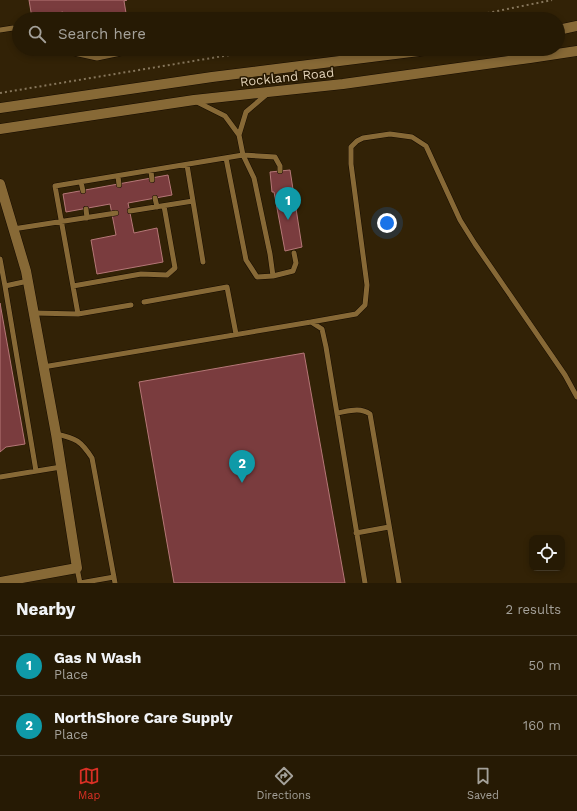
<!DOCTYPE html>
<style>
:root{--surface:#261a04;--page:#322713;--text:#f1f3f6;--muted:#a4a19a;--line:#423826;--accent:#d93025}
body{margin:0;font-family:"Work Sans",sans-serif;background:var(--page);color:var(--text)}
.controls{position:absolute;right:12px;bottom:12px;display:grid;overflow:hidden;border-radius:8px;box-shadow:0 2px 6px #0003}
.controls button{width:36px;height:36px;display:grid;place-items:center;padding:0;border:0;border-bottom:1px solid var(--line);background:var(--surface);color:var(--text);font:20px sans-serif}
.you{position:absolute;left:387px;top:223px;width:14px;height:14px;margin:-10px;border:3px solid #fff;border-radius:50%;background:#1a73e8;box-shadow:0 0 0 6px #1a73e833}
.badge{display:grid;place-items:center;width:26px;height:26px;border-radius:50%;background:var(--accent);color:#fff;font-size:13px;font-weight:700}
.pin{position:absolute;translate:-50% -33px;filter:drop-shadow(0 1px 2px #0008)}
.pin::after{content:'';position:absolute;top:21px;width:14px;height:12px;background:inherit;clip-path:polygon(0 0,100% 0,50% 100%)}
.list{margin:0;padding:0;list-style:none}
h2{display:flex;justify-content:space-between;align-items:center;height:52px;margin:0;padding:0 16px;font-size:17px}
h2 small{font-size:13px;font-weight:400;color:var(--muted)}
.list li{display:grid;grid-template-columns:26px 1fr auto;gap:12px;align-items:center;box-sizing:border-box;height:60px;padding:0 16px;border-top:1px solid var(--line)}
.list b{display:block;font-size:15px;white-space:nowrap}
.list p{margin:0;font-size:13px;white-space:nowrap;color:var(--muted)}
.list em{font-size:13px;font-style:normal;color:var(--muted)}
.icon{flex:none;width:22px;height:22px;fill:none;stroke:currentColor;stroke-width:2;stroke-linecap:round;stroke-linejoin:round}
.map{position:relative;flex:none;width:577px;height:583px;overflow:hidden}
.search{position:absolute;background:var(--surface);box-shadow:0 2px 6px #0003;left:12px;right:12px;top:12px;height:44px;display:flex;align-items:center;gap:10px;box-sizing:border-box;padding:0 14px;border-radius:22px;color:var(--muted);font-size:15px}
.sheet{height:172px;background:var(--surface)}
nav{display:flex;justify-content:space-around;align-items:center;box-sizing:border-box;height:56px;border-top:1px solid var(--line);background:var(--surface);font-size:11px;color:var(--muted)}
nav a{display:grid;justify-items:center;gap:2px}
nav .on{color:var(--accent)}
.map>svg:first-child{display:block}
.building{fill:#7a3c3e;stroke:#b57777}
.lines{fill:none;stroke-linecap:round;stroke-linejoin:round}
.service-casing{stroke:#160c01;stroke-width:6}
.minor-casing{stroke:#160c01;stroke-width:11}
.secondary-casing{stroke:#160c01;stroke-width:11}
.path{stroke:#86765b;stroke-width:2;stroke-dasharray:2 3;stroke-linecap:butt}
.service{stroke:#876936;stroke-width:5}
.minor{stroke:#876936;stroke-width:10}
.secondary{stroke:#876936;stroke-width:10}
.labels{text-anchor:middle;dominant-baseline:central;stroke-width:3;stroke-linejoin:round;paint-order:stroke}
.street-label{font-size:13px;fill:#e1d1b7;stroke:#271900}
</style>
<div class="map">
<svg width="577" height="583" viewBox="0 0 577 583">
<rect width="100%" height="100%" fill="#322206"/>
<path class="building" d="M29,0H127L124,1L127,19H64L63,12L32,18Z
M290,170L302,247L285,251L274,192H272L270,172Z
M168,175L172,195L128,203L134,233L157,228L163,262L97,274L91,240L116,235L110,204L66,212L63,194Z
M0,303L25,444L6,447L0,452Z
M304,353L345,583H174L139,382Z"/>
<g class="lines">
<defs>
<path id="service" d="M318,19L324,18
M0,30L13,28L19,30
M61,49L65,51L97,58L140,49
M197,102L225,116L239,135
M226,158L246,260L257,277L273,276L293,271L296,263L294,253
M187,165L203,262
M151,171L152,180
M118,176L119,185
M81,182L83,191
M155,198L157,207
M86,209L87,218
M130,211L193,201
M13,229L116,213
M0,259L5,286L28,281
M273,276L270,254L254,178L243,155L275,157L280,166V171
M5,286L36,471
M73,286L141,274L167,275L175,268L164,206
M144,302L227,287L236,334
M131,305L78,314L55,186L243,155L239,135L246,112L267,94
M34,313L78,314
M311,322L356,314L365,305L367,285L351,164V147L357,141L363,138L390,134L412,137L426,146L460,220L475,244L565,375L577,397
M43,367L311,322L322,329L326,347L365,583
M337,413C349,411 360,407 370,414L399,583
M56,434C76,438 81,441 92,458L115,583
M0,477L61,467
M356,533L389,527
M77,568L80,583L114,577"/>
<path id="minor" d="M0,184L26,271L56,434L77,568L0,582"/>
<path id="secondary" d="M558,30L577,26
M0,108L212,77L435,49
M0,129L194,100L343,84L530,58L577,51"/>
</defs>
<use href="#service" class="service-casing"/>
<use href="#minor" class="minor-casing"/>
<use href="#secondary" class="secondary-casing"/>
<path class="path" d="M458,19L552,0
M0,93L266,49"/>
<use href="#service" class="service"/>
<use href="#minor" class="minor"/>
<use href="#secondary" class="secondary"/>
</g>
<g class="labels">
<g class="street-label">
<text transform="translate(287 77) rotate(-6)">Rockland Road</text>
</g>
</g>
</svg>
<div class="controls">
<button><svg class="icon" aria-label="locate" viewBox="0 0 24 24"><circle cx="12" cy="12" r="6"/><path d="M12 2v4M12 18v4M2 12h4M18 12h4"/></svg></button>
</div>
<div class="you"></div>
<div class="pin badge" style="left:288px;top:220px;background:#0f9aa8">1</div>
<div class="pin badge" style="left:242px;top:483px;background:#0f9aa8">2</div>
<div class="search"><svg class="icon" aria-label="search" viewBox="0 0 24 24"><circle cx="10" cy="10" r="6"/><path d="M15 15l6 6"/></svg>Search here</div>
</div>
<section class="sheet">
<h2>Nearby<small>2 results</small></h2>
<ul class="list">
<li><span class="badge" style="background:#0f9aa8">1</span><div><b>Gas N Wash</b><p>Place</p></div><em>50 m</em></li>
<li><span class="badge" style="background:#0f9aa8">2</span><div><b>NorthShore Care Supply</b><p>Place</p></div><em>160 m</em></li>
</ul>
</section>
<nav>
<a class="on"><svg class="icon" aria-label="map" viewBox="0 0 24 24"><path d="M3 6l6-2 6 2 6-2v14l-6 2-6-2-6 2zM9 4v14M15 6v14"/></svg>Map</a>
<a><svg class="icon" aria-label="directions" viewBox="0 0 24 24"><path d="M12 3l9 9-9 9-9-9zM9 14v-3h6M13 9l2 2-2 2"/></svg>Directions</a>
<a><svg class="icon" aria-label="saved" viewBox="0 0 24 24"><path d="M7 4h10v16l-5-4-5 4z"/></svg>Saved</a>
</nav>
